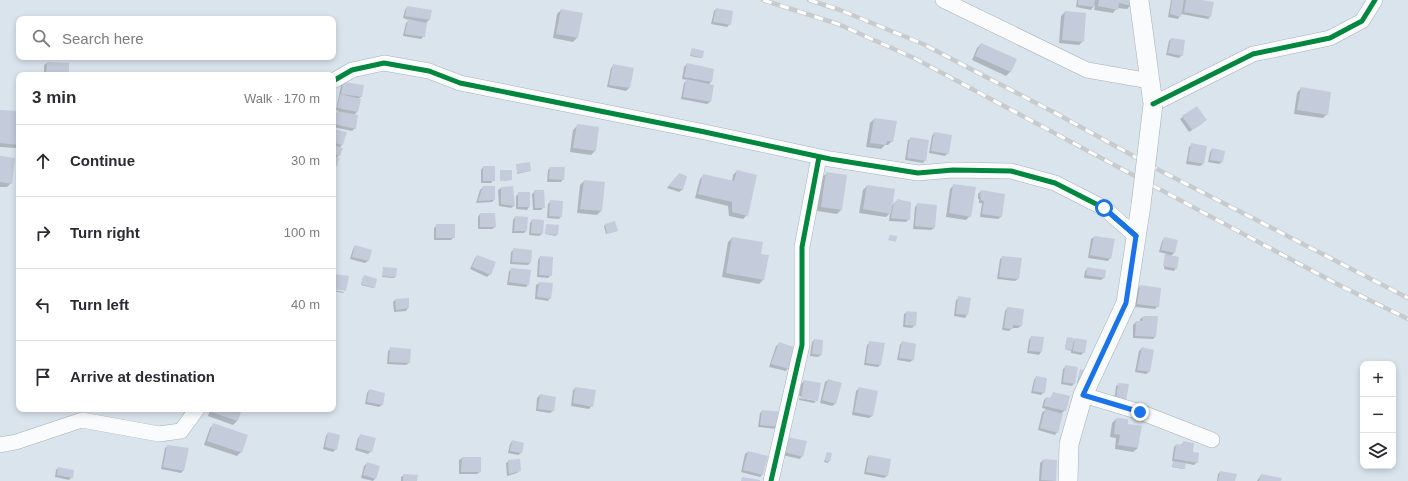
<!DOCTYPE html>
<meta charset="utf-8">
<style>
:root{--surface:#fff;--page:#f2f2f3;--text:#2b2b33;--muted:#7c7c81;--line:#e1e1e2}
body{margin:0;font-family:Arial,sans-serif;background:var(--page);color:var(--text)}
.controls{position:absolute;right:12px;bottom:12px;display:grid;overflow:hidden;border-radius:8px;box-shadow:0 2px 6px #0003}
.controls button{width:36px;height:36px;display:grid;place-items:center;padding:0;border:0;border-bottom:1px solid var(--line);background:var(--surface);color:var(--text);font:20px sans-serif}
.stop{position:absolute;width:12px;height:12px;margin:-9px;border:3px solid #1a73e8;border-radius:50%;background:#fff}
.stop.end{background:#1a73e8;border-color:#fff;box-shadow:0 1px 4px #0008}
.list{margin:0;padding:0;list-style:none}
h2{display:flex;justify-content:space-between;align-items:center;height:52px;margin:0;padding:0 16px;font-size:17px}
h2 small{font-size:13px;font-weight:400;color:var(--muted)}
.list li{display:grid;grid-template-columns:26px 1fr auto;gap:12px;align-items:center;box-sizing:border-box;height:72px;padding:0 16px;border-top:1px solid var(--line)}
.list b{display:block;font-size:15px;white-space:nowrap}
.list em{font-size:13px;font-style:normal;color:var(--muted)}
.icon{flex:none;width:22px;height:22px;fill:none;stroke:currentColor;stroke-width:2;stroke-linecap:round;stroke-linejoin:round}
.map{position:relative;flex:none;width:1408px;height:481px;overflow:hidden}
.search{position:absolute;background:var(--surface);box-shadow:0 2px 6px #0003;left:16px;top:16px;width:320px;height:44px;display:flex;align-items:center;gap:10px;box-sizing:border-box;padding:0 14px;border-radius:8px;color:var(--muted);font-size:15px}
.panel{position:absolute;background:var(--surface);box-shadow:0 2px 6px #0003;left:16px;top:72px;width:320px;height:340px;border-radius:8px}
.map>svg:first-child{display:block}
.shadow{fill:#0003}
.building{fill:#c4cbda}
.lines{fill:none;stroke-linecap:round;stroke-linejoin:round}
.minor-casing{stroke:#a8b0b7;stroke-width:16}
.major-casing{stroke:#a8b0b7;stroke-width:20}
.minor{stroke:#f9fbfc;stroke-width:15}
.major{stroke:#f9fbfc;stroke-width:19}
.rail-casing{stroke:#c8cbce;stroke-width:4.5}
.rail{stroke:#fff;stroke-width:3;stroke-dasharray:9;stroke-linecap:butt}
.major-bridge-casing{stroke:#a8b0b7;stroke-width:20;stroke-linecap:butt}
.major-bridge{stroke:#f9fbfc;stroke-width:19}
.cycleway-casing{stroke:#fff;stroke-width:8}
.cycleway{stroke:#00873e;stroke-width:5}
.route{stroke:#1a73e8;stroke-width:5}
</style>
<div class="map">
<svg width="1408" height="481" viewBox="0 0 1408 481">
<rect width="100%" height="100%" fill="#dae4ed"/>
<path class="shadow" d="M1077,0H1132L1131,5L1127,9L1117,8L1113,13L1094,10L1095,5L1091,10L1076,7Z
M1171,0H1198L1210,17L1208,19L1181,14L1178,19L1168,17Z
M407,7L431,11L429,20L426,23L424,36L421,39L403,36L406,23L409,20L403,18L405,10Z
M716,9L730,24L727,27L711,24L714,11Z
M561,10L577,38L573,42L553,38L557,14Z
M1065,12L1083,41L1079,45L1059,43L1061,16Z
M1171,39L1182,55L1179,58L1166,55L1169,41Z
M981,44L1015,60L1010,72L1006,76L972,60L977,48Z
M692,49L702,57L701,58L690,56Z
M47,57H67L64,60Z
M47,63L68,75H44V65Z
M687,64L713,69L711,82L708,85L710,102L707,104L681,99L684,83L687,80L682,79L684,67Z
M614,65L633,69L629,88L626,91L607,87L611,68Z
M344,83L362,96L358,99L357,112L354,115L355,128L352,131L333,127L335,115L339,111L336,110L341,85Z
M1301,88L1327,114L1323,118L1294,114L1297,93Z
M1197,107L1203,123L1189,132L1180,119Z
M0,111L19,112V145L16,148L0,147Z
M874,119L892,141L888,145H885L881,149L866,147L870,123Z
M577,126L595,151L591,155L570,152L573,130Z
M333,130L342,145L339,148V155L336,158L337,165L334,168H333Z
M934,133L948,153L945,156L929,153L932,136Z
M911,138L925,160L923,163L905,160L908,140Z
M1192,145L1203,164L1200,166L1186,164L1189,147Z
M1212,149L1222,162L1219,164L1208,162L1210,152Z
M0,157L11,183L7,187H0Z
M517,165L530,171L517,174Z
M483,167L494,180L491,183H481V170Z
M550,168L563,179L561,182H547L548,170Z
M500,171L511,180L500,181Z
M737,171L747,215L743,219L729,216L728,206L695,198L700,179L704,175L732,181L733,175Z
M827,173L841,210L837,214L817,211L822,177Z
M676,177H686L682,190L679,192L667,188Z
M584,181L601,211L597,215L577,213L580,185Z
M954,185L970,216L966,220L946,217L950,189Z
M867,186L891,206L898,200L909,219L906,222L889,221L890,213L886,217L859,213L863,190Z
M483,187L494,200L492,202L476,203L480,190Z
M501,188L514,206L511,208L499,206L498,190Z
M535,191L544,207L541,210H533L532,194Z
M981,191L1004,195L1001,217L998,219L980,217L982,203H979V199H978V194Z
M519,193L529,207L527,210L516,209V196Z
M551,201L561,216L559,219L547,218L548,204Z
M918,204L936,206L934,228L931,230L913,229L915,207Z
M480,214L495,227L492,229H478V217Z
M515,217L526,231L524,233H512L513,220Z
M532,220L542,234L539,236L529,235L530,223Z
M437,225L454,237L451,240H434V228Z
M547,225L558,226L556,236L545,234Z
M605,225L617,231L606,234L604,226Z
M1094,237L1110,258L1108,261L1088,258L1091,239Z
M732,238L760,255L763,280L759,284L722,277L728,242Z
M1165,238L1175,252L1171,256L1176,268L1174,271L1164,269L1166,256H1164L1167,254L1159,252L1162,241Z
M355,246L370,250L368,261L365,263L350,259L353,249Z
M514,249L530,263L528,265L510,264L511,252Z
M477,256L490,274L487,277L470,269L475,258Z
M540,257L551,275L548,278L537,277L538,260Z
M1003,257L1020,259L1018,279L1015,281L997,279L1000,259Z
M384,268L395,277L394,278L382,277Z
M1088,268L1105,271L1104,278L1101,280L1084,278L1085,271Z
M512,269L528,285L526,287L507,285L509,271Z
M363,277L374,287L373,288L361,285Z
M539,283L550,298L548,301L535,299L536,285Z
M1140,286L1158,306L1155,309L1135,307L1137,289Z
M333,290L344,292L343,293L333,291Z
M959,298L967,315L965,318L954,316L956,300Z
M395,300L408,308L406,311L394,312L393,302Z
M1007,308L1021,326L1018,328H1012L1009,331L1002,330L1005,311Z
M907,312L915,325L912,328L903,327L904,314Z
M1143,317L1155,337L1153,339L1133,338V325L1136,322H1140V319Z
M1031,337L1041,352L1039,355L1027,353L1029,340Z
M1067,338L1072,343L1075,339L1084,352L1081,355L1071,353V351L1065,349Z
M814,340L821,355L818,357L810,356L812,342Z
M870,342L880,365L878,367L864,365L867,345Z
M902,342L915,344L913,360L910,362L897,360L900,345Z
M779,344L788,368L786,371L769,367L776,346Z
M391,348L409,363L406,365L387,364L388,351Z
M1142,348L1149,372L1146,374L1135,372L1139,351Z
M1066,366L1074,383L1072,386L1061,384L1063,369Z
M1080,370V383H1077Z
M1036,377L1044,392L1041,395L1031,393L1034,380Z
M828,380L841,383L835,404L832,406L820,403L825,382Z
M804,381L817,400L816,401V400L799,396L801,384Z
M1119,384L1128,385L1114,402L1116,386Z
M576,388L592,406L589,409L571,406L573,390Z
M859,388L872,416L869,418L852,415L856,391Z
M369,390L382,405L379,407L365,404L367,393Z
M1053,393L1065,410L1062,413L1057,432L1055,435L1038,430L1042,413L1046,409L1042,408L1044,400L1046,398L1050,399Z
M540,395L553,411L550,413L536,411L537,398Z
M799,398L816,401L814,403L799,400Z
M210,409H241L237,421L233,425L208,416Z
M762,411L782,413L778,429L758,427L760,413Z
M1116,419L1126,425L1138,448L1133,452L1115,449L1116,438L1110,437L1112,423Z
M214,424L241,452L237,456L204,445L210,428Z
M328,433L336,449L333,452L323,449L326,436Z
M361,435L371,451L368,454L355,450L358,438Z
M785,440L802,456L800,459L782,455Z
M512,441L523,443L521,453L518,455L508,453L510,444Z
M1184,442L1197,462L1194,465L1185,463L1183,469L1172,467L1173,463L1175,462L1172,461L1174,447L1176,445H1181Z
M168,446L184,470L181,473L161,469L165,448Z
M748,452L762,475L760,477L741,472L745,454Z
M827,453L831,454L828,463L824,462Z
M869,456L887,476L884,478L864,474L867,458Z
M462,458L480,472L477,474H459V460Z
M1043,460L1055,481H1039L1040,463Z
M509,461L520,470L517,473L507,476L506,463Z
M367,463L375,479L373,481L361,478L364,466Z
M58,468L72,477L69,480L55,477L56,470Z
M1220,472L1234,481H1217L1218,474Z
M404,475L416,481H401V477Z
M1261,475L1280,481H1257Z"/>
<path class="building" d="M1078,0H1095L1094,7L1078,5Z
M1099,0H1133L1132,6L1119,3L1118,10L1098,6Z
M1172,0H1184L1181,17L1170,14Z
M1186,0H1201L1214,2L1211,17L1184,12Z
M407,6L432,10L430,20L405,16Z
M716,8L733,11L731,25L713,22Z
M561,9L583,13L578,38L556,34Z
M1065,11L1086,13L1084,42L1062,40Z
M408,19L427,23L425,37L405,34Z
M1171,38L1185,40L1183,56L1168,53Z
M981,43L1017,59L1011,72L975,56Z
M692,48L704,51L703,58L690,55Z
M47,62L69,63V75H46Z
M687,63L714,69L712,82L684,77Z
M613,64L634,68L630,88L609,85Z
M686,79L714,85L711,102L683,97Z
M343,82L364,85L362,97L341,94Z
M1301,87L1331,92L1328,115L1297,110Z
M340,94L361,99L358,112L337,108Z
M1197,106L1207,120L1192,130L1182,116Z
M0,110L19,111V145L0,143Z
M337,111L358,115L356,129L334,124Z
M874,118L897,121L893,142L887,141L886,145L870,143Z
M577,124L599,127L596,151L573,148Z
M333,129L347,132L343,145L333,143Z
M934,132L952,135L949,154L931,151Z
M910,137L929,140L926,161L907,158Z
M1191,143L1207,146L1204,164L1188,161Z
M333,145L343,148L340,156L333,154Z
M1212,148L1225,151L1223,162L1210,160Z
M0,156L15,158L12,184L0,182Z
M333,156L339,158L337,166L333,165Z
M530,162L531,171L517,173L516,164Z
M483,166H495V181H483Z
M550,167H565L564,180L549,179Z
M500,170H512V180L500,181Z
M737,170L757,175L748,216L732,212V202L698,194L703,174L734,181Z
M826,172L847,175L842,210L821,207Z
M679,173L687,176L683,190L669,186Z
M584,180L605,182L602,211L580,209Z
M953,184L976,187L971,217L949,213Z
M867,185L895,189L891,214L863,209Z
M483,186H495V200L478,201Z
M513,186L515,206L501,204V187Z
M534,190H544L545,208H535Z
M981,190L1005,194L1002,217L982,214L984,201L981,200V197H980Z
M518,192H530V207H518Z
M897,199L911,202L910,220L891,218L894,202H897Z
M550,200L563,201L562,217L549,216Z
M917,203L937,205L935,228L915,226Z
M480,213H495L496,227H480Z
M515,216L528,217L527,231H514Z
M532,219L544,220L543,234L531,233Z
M615,221L618,231L607,234L605,224Z
M436,224H455V238H436Z
M546,224L559,225L558,235L545,234Z
M890,235L897,236L896,242L888,240Z
M1094,236L1115,239L1111,259L1090,255Z
M732,237L763,242L761,254L769,255L764,280L726,273Z
M1164,237L1178,240L1175,253L1161,250Z
M355,245L372,250L369,261L352,257Z
M513,248L532,250L531,263L512,262Z
M1165,254L1179,257L1177,269L1163,266Z
M477,255L496,262L491,275L472,267Z
M540,256L553,257L552,276L539,275Z
M1002,256L1022,258L1019,279L999,277Z
M383,267L397,268L396,277L382,276Z
M1087,267L1106,270L1105,278L1086,275Z
M511,268L531,270L529,285L509,282Z
M333,274L349,276L346,291L333,289Z
M364,275L377,279L375,288L361,284Z
M539,282L553,283L551,299L537,297Z
M1140,285L1161,288L1159,307L1137,304Z
M958,296L971,298L968,315L956,314Z
M409,298V308L396,310L395,299Z
M1007,307L1024,309L1022,326L1013,325V329L1004,328Z
M906,311L917,312L916,326L905,325Z
M1143,316H1158L1156,337L1135,336L1136,321H1142Z
M1031,336L1044,337L1042,352L1029,351Z
M1067,337L1074,338L1072,350L1065,349Z
M1075,338L1087,340L1085,353L1073,351Z
M814,339L823,340L822,355L812,354Z
M869,341L885,343L881,365L866,363Z
M902,341L916,344L914,360L899,358Z
M779,342L796,348L789,369L771,364Z
M390,347L411,349L410,363L389,362Z
M1142,347L1154,350L1150,372L1137,370Z
M1065,365L1078,367L1075,384L1063,382Z
M1080,369L1084,370L1082,383L1078,382Z
M1036,376L1047,378L1045,393L1033,391Z
M828,379L842,383L836,404L822,400Z
M804,380L821,383L818,401L801,398Z
M1118,383L1129,384L1126,401L1116,400Z
M575,387L596,390L593,407L573,403Z
M859,387L878,391L873,416L854,412Z
M369,389L385,393L383,405L367,402Z
M1053,392L1070,396L1066,411L1044,406L1046,397L1051,398Z
M540,394L556,397L554,411L538,409Z
M212,409H242L238,421L211,412Z
M1045,409L1063,414L1058,433L1040,428Z
M762,410L783,412L781,427L760,425Z
M1116,418L1128,419V424L1142,426L1138,448L1118,445L1120,435L1114,434Z
M213,423L248,435L242,453L207,441Z
M328,432L340,435L337,450L325,447Z
M360,434L376,438L372,452L357,448Z
M787,437L807,441L803,457L784,452Z
M512,440L524,443L522,453L510,451Z
M1183,441L1194,443L1193,452L1199,453L1198,463L1174,459L1176,444L1183,445Z
M167,445L189,448L184,471L163,467Z
M748,451L768,456L763,475L743,470Z
M827,452L832,453L830,462L825,461Z
M869,455L891,459L888,476L866,472Z
M462,457H481V472H461Z
M520,459L521,471L509,474L508,460Z
M1043,459L1057,460L1056,481L1041,480Z
M1173,461L1186,463L1185,469L1173,467Z
M367,462L380,466L376,479L363,475Z
M58,467L74,470L73,478L57,475Z
M1220,471L1237,474L1235,481H1218Z
M403,474L418,475L417,481H403Z
M1261,474L1282,478L1281,481H1259Z
M742,477L760,480V481H741Z"/>
<g class="lines">
<defs>
<path id="minor" d="M943,0L1087,70L1150,81
M333,81L352,70L384,63L429,71L460,83L700,131L830,159L918,173L953,170L1011,171L1055,183L1104,208L1136,236
M1153,104L1253,54L1330,38L1362,21L1375,0
M1083,395L1140,412L1212,440
M0,445L16,442L82,420L159,434L181,431L197,409
M771,481L802,345V247L819,157"/>
<path id="major" d="M1139,0L1153,104
M1068,481L1069,444L1083,395L1126,303L1141,205"/>
</defs>
<use href="#minor" class="minor-casing"/>
<use href="#major" class="major-casing"/>
<use href="#minor" class="minor"/>
<use href="#major" class="major"/>
<defs>
<path id="rail" d="M763,0L838,24L914,58L1339,285L1408,319
M809,0L840,10L923,44L1059,115L1159,170L1408,298"/>
</defs>
<use href="#rail" class="rail-casing"/>
<use href="#rail" class="rail"/>
<defs>
<path id="major-bridge" d="M1141,205L1153,104"/>
</defs>
<use href="#major-bridge" class="major-bridge-casing"/>
<use href="#major-bridge" class="major-bridge"/>
<defs>
<path id="cycleway" d="M333,81L352,70L384,63L429,71L460,83L700,131L830,159L918,173L953,170L1011,171L1055,183L1104,208L1136,236
M1153,104L1253,54L1330,38L1362,21L1375,0
M771,481L802,345V247L819,157"/>
</defs>
<use href="#cycleway" class="cycleway-casing"/>
<use href="#cycleway" class="cycleway"/>
</g>
<g class="lines">
<path class="route" d="M1104,208L1136,236L1126,303L1083,395L1140,412"/>
</g>
</svg>
<div class="controls">
<button>+</button>
<button>−</button>
<button><svg class="icon" aria-label="layers" viewBox="0 0 24 24"><path d="M12 4l9 5-9 5-9-5zM3 14l9 5 9-5"/></svg></button>
</div>
<div class="stop" style="left:1104px;top:208px"></div>
<div class="stop end" style="left:1140px;top:412px"></div>
<div class="search"><svg class="icon" aria-label="search" viewBox="0 0 24 24"><circle cx="10" cy="10" r="6"/><path d="M15 15l6 6"/></svg>Search here</div>
<section class="panel">
<h2>3 min<small>Walk · 170 m</small></h2>
<ul class="list">
<li><svg class="icon" aria-label="ahead" viewBox="0 0 24 24"><path d="M12 20V5M6 11l6-6 6 6"/></svg><div><b>Continue</b></div><em>30 m</em></li>
<li><svg class="icon" aria-label="right" viewBox="0 0 24 24"><path d="M7 20v-9h11M14 6l5 5-5 5"/></svg><div><b>Turn right</b></div><em>100 m</em></li>
<li><svg class="icon" aria-label="left" viewBox="0 0 24 24"><path d="M17 20v-9H6M10 6l-5 5 5 5"/></svg><div><b>Turn left</b></div><em>40 m</em></li>
<li><svg class="icon" aria-label="arrive" viewBox="0 0 24 24"><path d="M6 21V4h12l-3 4 3 4H6"/></svg><div><b>Arrive at destination</b></div></li>
</ul>
</section>
</div>
